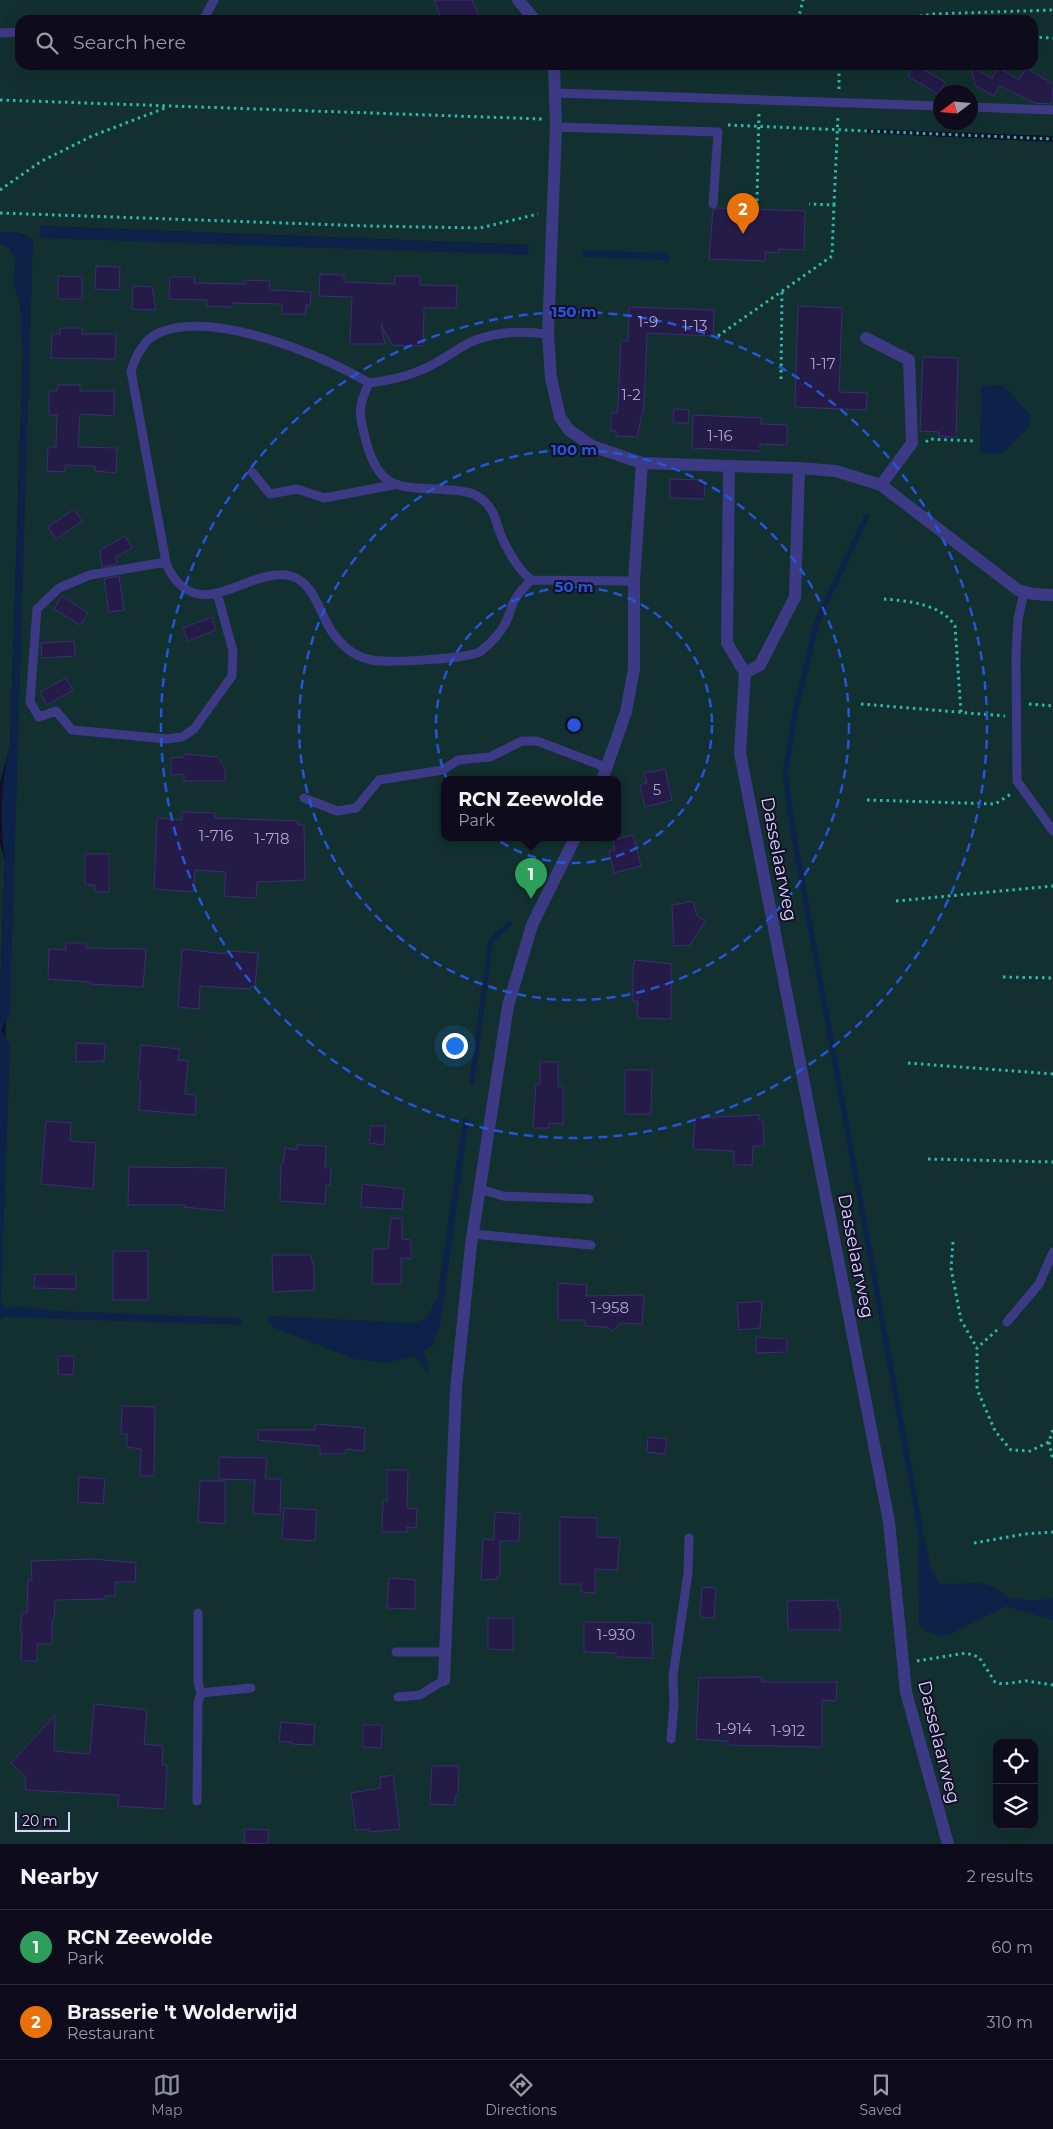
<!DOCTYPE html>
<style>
:root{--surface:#0e0b1c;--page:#1c1929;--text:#f1f3f6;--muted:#9b9ba3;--line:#2e2b3b;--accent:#8c9099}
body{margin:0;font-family:Montserrat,sans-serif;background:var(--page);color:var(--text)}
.controls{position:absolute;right:15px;bottom:15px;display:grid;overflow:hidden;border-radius:10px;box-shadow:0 5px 20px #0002}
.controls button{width:45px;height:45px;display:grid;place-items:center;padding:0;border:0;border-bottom:1px solid var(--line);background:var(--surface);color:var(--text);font:25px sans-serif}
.compass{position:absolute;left:933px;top:85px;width:45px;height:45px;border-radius:50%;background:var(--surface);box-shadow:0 5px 20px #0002;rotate:254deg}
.scale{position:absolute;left:15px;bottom:12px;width:55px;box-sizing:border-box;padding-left:5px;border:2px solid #d9d4ff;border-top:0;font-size:14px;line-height:18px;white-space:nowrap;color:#d9d4ff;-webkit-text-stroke:4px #130f26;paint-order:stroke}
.you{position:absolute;left:454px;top:1045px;width:18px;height:18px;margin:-12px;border:4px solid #fff;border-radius:50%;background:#1a73e8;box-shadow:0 0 0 8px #1a73e833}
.badge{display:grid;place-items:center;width:32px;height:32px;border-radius:50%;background:var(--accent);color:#fff;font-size:16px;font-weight:700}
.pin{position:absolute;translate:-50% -41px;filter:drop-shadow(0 1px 2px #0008)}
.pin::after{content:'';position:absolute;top:26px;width:18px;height:15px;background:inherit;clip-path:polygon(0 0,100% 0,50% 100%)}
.popup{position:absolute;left:441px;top:776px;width:180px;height:65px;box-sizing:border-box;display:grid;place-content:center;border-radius:10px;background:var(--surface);filter:drop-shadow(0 1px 4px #0005);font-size:16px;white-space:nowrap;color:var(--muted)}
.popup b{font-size:19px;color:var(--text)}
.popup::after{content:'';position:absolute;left:50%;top:100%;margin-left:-10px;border:10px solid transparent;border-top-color:var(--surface)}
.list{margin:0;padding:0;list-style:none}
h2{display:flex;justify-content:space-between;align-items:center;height:65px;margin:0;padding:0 20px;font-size:21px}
h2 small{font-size:16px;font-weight:400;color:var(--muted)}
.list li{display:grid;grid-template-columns:32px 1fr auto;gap:15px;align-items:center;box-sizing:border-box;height:75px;padding:0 20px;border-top:1px solid var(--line)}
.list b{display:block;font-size:19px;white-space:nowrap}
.list p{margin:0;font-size:16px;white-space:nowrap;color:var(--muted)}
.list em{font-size:16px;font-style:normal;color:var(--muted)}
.icon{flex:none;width:28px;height:28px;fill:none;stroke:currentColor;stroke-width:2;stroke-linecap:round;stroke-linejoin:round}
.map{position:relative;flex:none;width:1053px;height:1844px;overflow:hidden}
.search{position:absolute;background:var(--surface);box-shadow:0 5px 20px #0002;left:15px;right:15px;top:15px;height:55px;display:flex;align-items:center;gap:12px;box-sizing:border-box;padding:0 18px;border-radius:15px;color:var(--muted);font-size:19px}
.sheet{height:215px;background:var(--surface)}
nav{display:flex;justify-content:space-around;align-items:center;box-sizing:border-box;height:70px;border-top:1px solid var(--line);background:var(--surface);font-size:14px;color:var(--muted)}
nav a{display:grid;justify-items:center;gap:2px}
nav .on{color:var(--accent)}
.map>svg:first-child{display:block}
.green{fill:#12302f;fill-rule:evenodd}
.water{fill:#0c2248}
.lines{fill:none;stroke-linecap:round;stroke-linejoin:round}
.stream{stroke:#0c2248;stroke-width:5.5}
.building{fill:#241b47;stroke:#3b2d73}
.path{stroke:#2fb8b0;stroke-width:3;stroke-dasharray:2.5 4;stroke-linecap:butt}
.service{stroke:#3d3a85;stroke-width:9}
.minor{stroke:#3d3a85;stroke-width:12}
.ring{fill:none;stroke:#2655da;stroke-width:2.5;stroke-dasharray:9 6}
.labels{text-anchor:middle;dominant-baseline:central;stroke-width:4;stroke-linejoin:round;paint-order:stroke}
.number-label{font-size:15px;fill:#aca6d1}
.street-label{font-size:18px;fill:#d9d4ff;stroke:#130f26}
.centre{fill:#2655da;stroke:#130f26;stroke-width:2.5}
.ring-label{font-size:15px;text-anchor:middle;font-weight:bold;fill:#2655da;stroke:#130f26;stroke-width:4;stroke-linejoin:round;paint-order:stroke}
</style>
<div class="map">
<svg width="1053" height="1844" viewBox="0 0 1053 1844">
<rect width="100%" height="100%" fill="#130f26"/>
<path class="green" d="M0,0H1053V136L867,129L866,133L1053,142V1602L1028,1612L1053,1620V1844H0V1189L20,608L27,236L13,232H0ZM20,20H1033V65H20ZM940,92H970V122H940ZM40,226L529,245V246L40,237ZM445,780H617V838H445ZM997,1743H1034V1825H997Z
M0,243L10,248L16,261L13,283L20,300L23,350L10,746L0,782Z
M0,844L5,861L0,995Z"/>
<path class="water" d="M40,226L529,245L528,255L40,238Z
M0,232H12L33,239L10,1009V1015L1,1029L10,1047L1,1300L3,1306L8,1308L24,1307L56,1311L239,1318L242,1321L240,1325L5,1317L0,1320V995L5,861C0,824 0,783 10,746L23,350L20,300L13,283L16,261L10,248L0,243Z
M582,250L668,253L669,262L665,263L663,260L582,257Z
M1003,385L1031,416L1029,427L1002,454L980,453L981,386Z
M510,921L513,924L493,943L474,1085L469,1084L488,942L496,932Z
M463,1118L469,1119L440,1326L433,1345L423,1352L428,1365V1373L415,1356L387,1363L354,1359L275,1328L268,1321L269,1316L415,1323L426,1319L437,1299Z
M921,1533L925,1540L931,1569L940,1584L980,1583L993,1587L1010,1598L1033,1601L1053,1598V1620L1006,1606L959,1629C947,1640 930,1636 919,1625L918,1544Z"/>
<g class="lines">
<path class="stream" d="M867,516L817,621L796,708L785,774L794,837L921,1533"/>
</g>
<path class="building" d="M434,0H472L479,16L470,20H442Z
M915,65L945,82L938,94L908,76Z
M970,66L992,79L998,67L1019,80L1026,68L1053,84V100L1050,104L1035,103L1000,86L994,96L976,86Z
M718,208L805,211L804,250L779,249V253L765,252V261L709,259L713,210Z
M96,266L120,267L119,290L95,289Z
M320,274L344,275V282L395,284V276H420V285L457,286L456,308H424L423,346L392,345L381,324L385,344H350L352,297L319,296Z
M58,276L82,277V299H58Z
M170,277H195L194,283L245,284V280L270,281L269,290L311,292L310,305H306L305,314H282V304L232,303V307L207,306V300L169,299Z
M133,286L152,287L156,310L132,309Z
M798,306L842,308L839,392L867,393L866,410L795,407Z
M629,307L714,310L713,336L647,333L644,405L637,437L616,436V431H611V413H617L618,404L621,341H628Z
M60,328H82V334H116L115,359L51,358L52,334H60Z
M923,357L958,358L956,437L939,436V432L920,431Z
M58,385H80V391H114V416L80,414L78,447L117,448L116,473L95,471V466L65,465V472L47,471L48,447H56L57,415H49V391H57Z
M674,409L689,410L688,423H673Z
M693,415L761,418V424L787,425V445L760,444V451L692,448Z
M670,479L705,480L704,499L670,498Z
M74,509L82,521L56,539L48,527Z
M125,536L132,548L116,557L117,564L102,567L100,550Z
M119,576L124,610L109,612L104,579Z
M62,596L88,613L80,625L54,609Z
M212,617L216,630L188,641L183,628Z
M74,641L75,656L42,658L41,643Z
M66,678L73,690L47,705L40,692Z
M184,754L218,757L225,769V781H184V774L171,775V758L184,757Z
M665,769L672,800L645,807L640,785L647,783L644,773Z
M182,812L215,813V818L298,821V825H304L305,880L257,882L256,898L224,896L226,872L195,870L193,892L154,889L157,818L182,820Z
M633,835L641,866L614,873L609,851L615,850L613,840Z
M85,854H109V892H95V885H85Z
M693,901L697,916L705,921L690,945L674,946L672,905Z
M66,943H86V948L146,949L143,987L90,984V982L48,979L49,949L66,950Z
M182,949L227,954V951L258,953L255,987L251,986L250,989L200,986L199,1009L178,1007Z
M635,960L671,964V1019L637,1018L638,1001H633V968Z
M76,1043L105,1044L104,1061L76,1062Z
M141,1045L180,1049L178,1060L188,1061L185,1094L196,1095L195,1115L139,1110L141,1081L138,1080Z
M540,1062H558V1086H563V1124L549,1123V1128H533L536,1084H540Z
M625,1070H652L651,1114H625Z
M759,1115L758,1120H763L764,1146H753L752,1165H734V1151L693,1149L695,1118Z
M46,1121L71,1123L70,1141L96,1143L93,1189L41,1184Z
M371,1126H385L384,1145L369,1143Z
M297,1145L326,1146L325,1168H331L330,1185H326L325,1204L280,1201L281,1164H283L285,1148L297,1150Z
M129,1167L226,1168L224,1211L184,1207L185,1205H128Z
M362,1184L404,1189L402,1209L361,1207Z
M391,1218L402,1219V1239L411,1240V1259L401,1258V1284H372L373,1249H388Z
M113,1251H148V1300H113Z
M272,1255H310L314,1267V1290L273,1292Z
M35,1274H76V1289L34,1288Z
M558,1283L587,1285L586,1296L644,1295L642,1324L621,1323L613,1331L607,1327L585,1326L586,1320H558Z
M762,1301L760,1328L739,1330L737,1303Z
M756,1337L787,1339V1352L756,1353Z
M58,1356H74L73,1375L58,1374Z
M122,1406L155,1407L154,1476H140L141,1449L127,1447V1434H121Z
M316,1424L365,1428L364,1451L346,1449L345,1454H320V1446L258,1440V1430H315Z
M648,1437L667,1439L665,1454L647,1452Z
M219,1457L267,1458L265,1479H281L280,1515L253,1513L255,1480L219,1479Z
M387,1470H408L407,1508L417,1509L416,1528L407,1527V1532H382L383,1501H387Z
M79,1477L105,1479L103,1504L78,1502Z
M200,1481H225V1524L198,1522Z
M284,1508L317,1510L315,1541L282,1539Z
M495,1512L520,1514L519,1541H500V1576H497V1579L481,1580L483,1539L494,1540Z
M560,1517L597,1518V1537L620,1538L617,1570L595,1569V1593L581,1592V1584H560Z
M94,1559L136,1563L135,1582H115V1596H105V1599L55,1600L54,1621H52V1644H37V1661H21L22,1631H20L22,1613H27L28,1580H32L31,1561Z
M389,1578L415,1580V1609L387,1608Z
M702,1587L716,1588L714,1618L700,1617Z
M838,1600V1609H840V1630H788L787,1601Z
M488,1618H513V1650L488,1649Z
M584,1622L652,1623L653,1658L616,1657V1653L584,1652Z
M762,1677V1682H837L836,1701L822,1700V1747L728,1745V1741L696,1739L699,1678Z
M94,1704L147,1710L144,1744L163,1746L162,1765H167L165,1809L118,1806L119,1795L26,1790L25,1776L11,1763L55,1715L54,1751L90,1754Z
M281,1722L315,1725L313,1745L292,1744V1742L279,1741Z
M363,1725H382L381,1748L363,1747Z
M432,1766H459L458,1796H455V1805L430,1804Z
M393,1775L400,1829L369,1832V1829L356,1830L351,1793L381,1788L380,1777Z
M245,1829L269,1830L268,1844L244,1843Z"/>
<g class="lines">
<path class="path" d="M798,20L803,0
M894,20L933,14L1053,10
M1033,37L1053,38
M839,89V65
M0,100L542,119
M728,125L1053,139
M0,190L40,162L92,136L165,108
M757,201L759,112
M834,205L838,116
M0,213L369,226L480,228L538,214
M718,336L832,256L834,205L809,204
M781,379L782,292
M926,442L929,439L975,441
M884,599C909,601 941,604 955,626L961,713
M861,704L1005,716
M1029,704L1053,706
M867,800L995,804L1011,794
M896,901L1053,886
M1003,977L1053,978
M908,1063L1053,1074
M928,1159L1053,1162
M953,1242L951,1268L961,1320L977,1348
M997,1330L977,1348V1389L995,1431L1011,1450L1030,1451L1049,1442L1053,1429
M1049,1442L1053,1461
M974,1543L1025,1534L1053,1532
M917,1661L966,1653L979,1657L995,1682L1002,1684L1026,1681L1053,1685"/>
<path class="service" d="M203,20L214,0
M0,33L20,32
M556,93L940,106
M970,107L1053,110
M556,127L718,132L713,204
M369,383C321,354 215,311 161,332C144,338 136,355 131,371L166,562C169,572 174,580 183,587C214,612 254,567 291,576C316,583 320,618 335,636C345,649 356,657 372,660C387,663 470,659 481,651C491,643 500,634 506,622C510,614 511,605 516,598C520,591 526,586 531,580L634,581
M252,472L270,494L297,489L324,498L393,485
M166,562L90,575L59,588L37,609L30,702L39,717L56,711L72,730L167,739L182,737L194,729L232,676L233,651L217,593
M531,580C517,568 507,550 500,533C496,522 494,510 485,502C475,492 464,491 450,490C404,486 380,495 366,441C359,415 357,408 369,383C394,380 418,374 439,361C452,354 462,345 476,340C500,331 523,331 548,334
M1024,592L1018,619L1016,656L1017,781L1053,831
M304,798L337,811L356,808L379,780L443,770L458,760L490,757L522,741H537L608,768
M480,1189L503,1196L589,1199
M473,1234L591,1245
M1007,1322L1039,1284L1053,1252
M198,1613V1682L201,1693L251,1688
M396,1652H445
M398,1697L420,1695L444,1680
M671,1739L674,1705L673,1676L688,1573L689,1538
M197,1801L198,1703L201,1693"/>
<path class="minor" d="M518,0L535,20
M554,65L556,127L548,334L551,378L560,417L569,430L592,446L642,463L729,466L727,643L745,673
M729,466L799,468L795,597L760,665L745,673
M799,468L836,471L881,485L912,443L909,360L866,338
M881,485L1018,590L1033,594L1053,595
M745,673L740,753L889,1522L906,1692L948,1844
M602,780L626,712L634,669V581L642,463
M444,1680L456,1389L471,1245L508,1006L532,925L575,838"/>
</g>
<g class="ring">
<circle cx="574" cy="725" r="138"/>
<circle cx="574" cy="725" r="275"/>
<circle cx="574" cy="725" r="413"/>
</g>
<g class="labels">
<g class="number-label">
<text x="648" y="321">1-9</text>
<text x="695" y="325">1-13</text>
<text x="823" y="363">1-17</text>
<text x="631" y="394">1-2</text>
<text x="720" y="435">1-16</text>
<text x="657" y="789">5</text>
<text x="216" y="835">1-716</text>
<text x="272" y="838">1-718</text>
<text x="610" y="1307">1-958</text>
<text x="616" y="1634">1-930</text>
<text x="734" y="1728">1-914</text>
<text x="788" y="1730">1-912</text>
</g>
<g class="street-label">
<text transform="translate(779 859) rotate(79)">Dasselaarweg</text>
<text transform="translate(856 1256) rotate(79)">Dasselaarweg</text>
<text transform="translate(939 1742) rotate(76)">Dasselaarweg</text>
</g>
</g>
<circle cx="574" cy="725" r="8" class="centre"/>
<g class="ring-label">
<text x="574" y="317">150 m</text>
<text x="574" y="455">100 m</text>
<text x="574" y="592">50 m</text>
</g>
</svg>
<div class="controls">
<button><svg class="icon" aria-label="locate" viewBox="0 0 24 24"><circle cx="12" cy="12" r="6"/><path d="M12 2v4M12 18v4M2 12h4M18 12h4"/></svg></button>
<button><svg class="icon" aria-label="layers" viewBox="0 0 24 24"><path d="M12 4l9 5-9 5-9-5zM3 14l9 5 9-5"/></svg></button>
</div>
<svg class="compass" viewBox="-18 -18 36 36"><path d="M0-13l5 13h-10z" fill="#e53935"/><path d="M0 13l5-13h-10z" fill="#9b9ba3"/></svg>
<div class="scale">20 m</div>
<div class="you"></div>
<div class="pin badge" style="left:531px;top:899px;background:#2e9e5b">1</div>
<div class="popup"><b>RCN Zeewolde</b>Park</div>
<div class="pin badge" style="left:743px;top:234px;background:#e8710a">2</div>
<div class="search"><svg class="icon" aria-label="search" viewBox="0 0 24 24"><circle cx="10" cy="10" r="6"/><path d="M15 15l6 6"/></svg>Search here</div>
</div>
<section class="sheet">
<h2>Nearby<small>2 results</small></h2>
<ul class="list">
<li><span class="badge" style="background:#2e9e5b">1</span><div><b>RCN Zeewolde</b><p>Park</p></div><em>60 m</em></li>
<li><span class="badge" style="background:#e8710a">2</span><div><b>Brasserie 't Wolderwijd</b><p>Restaurant</p></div><em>310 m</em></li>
</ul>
</section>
<nav>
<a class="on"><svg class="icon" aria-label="map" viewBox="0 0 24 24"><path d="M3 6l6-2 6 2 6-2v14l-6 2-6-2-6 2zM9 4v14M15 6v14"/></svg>Map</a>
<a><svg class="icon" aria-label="directions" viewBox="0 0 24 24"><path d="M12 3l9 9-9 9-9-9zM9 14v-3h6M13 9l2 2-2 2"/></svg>Directions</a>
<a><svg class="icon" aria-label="saved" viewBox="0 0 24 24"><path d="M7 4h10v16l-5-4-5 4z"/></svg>Saved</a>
</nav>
